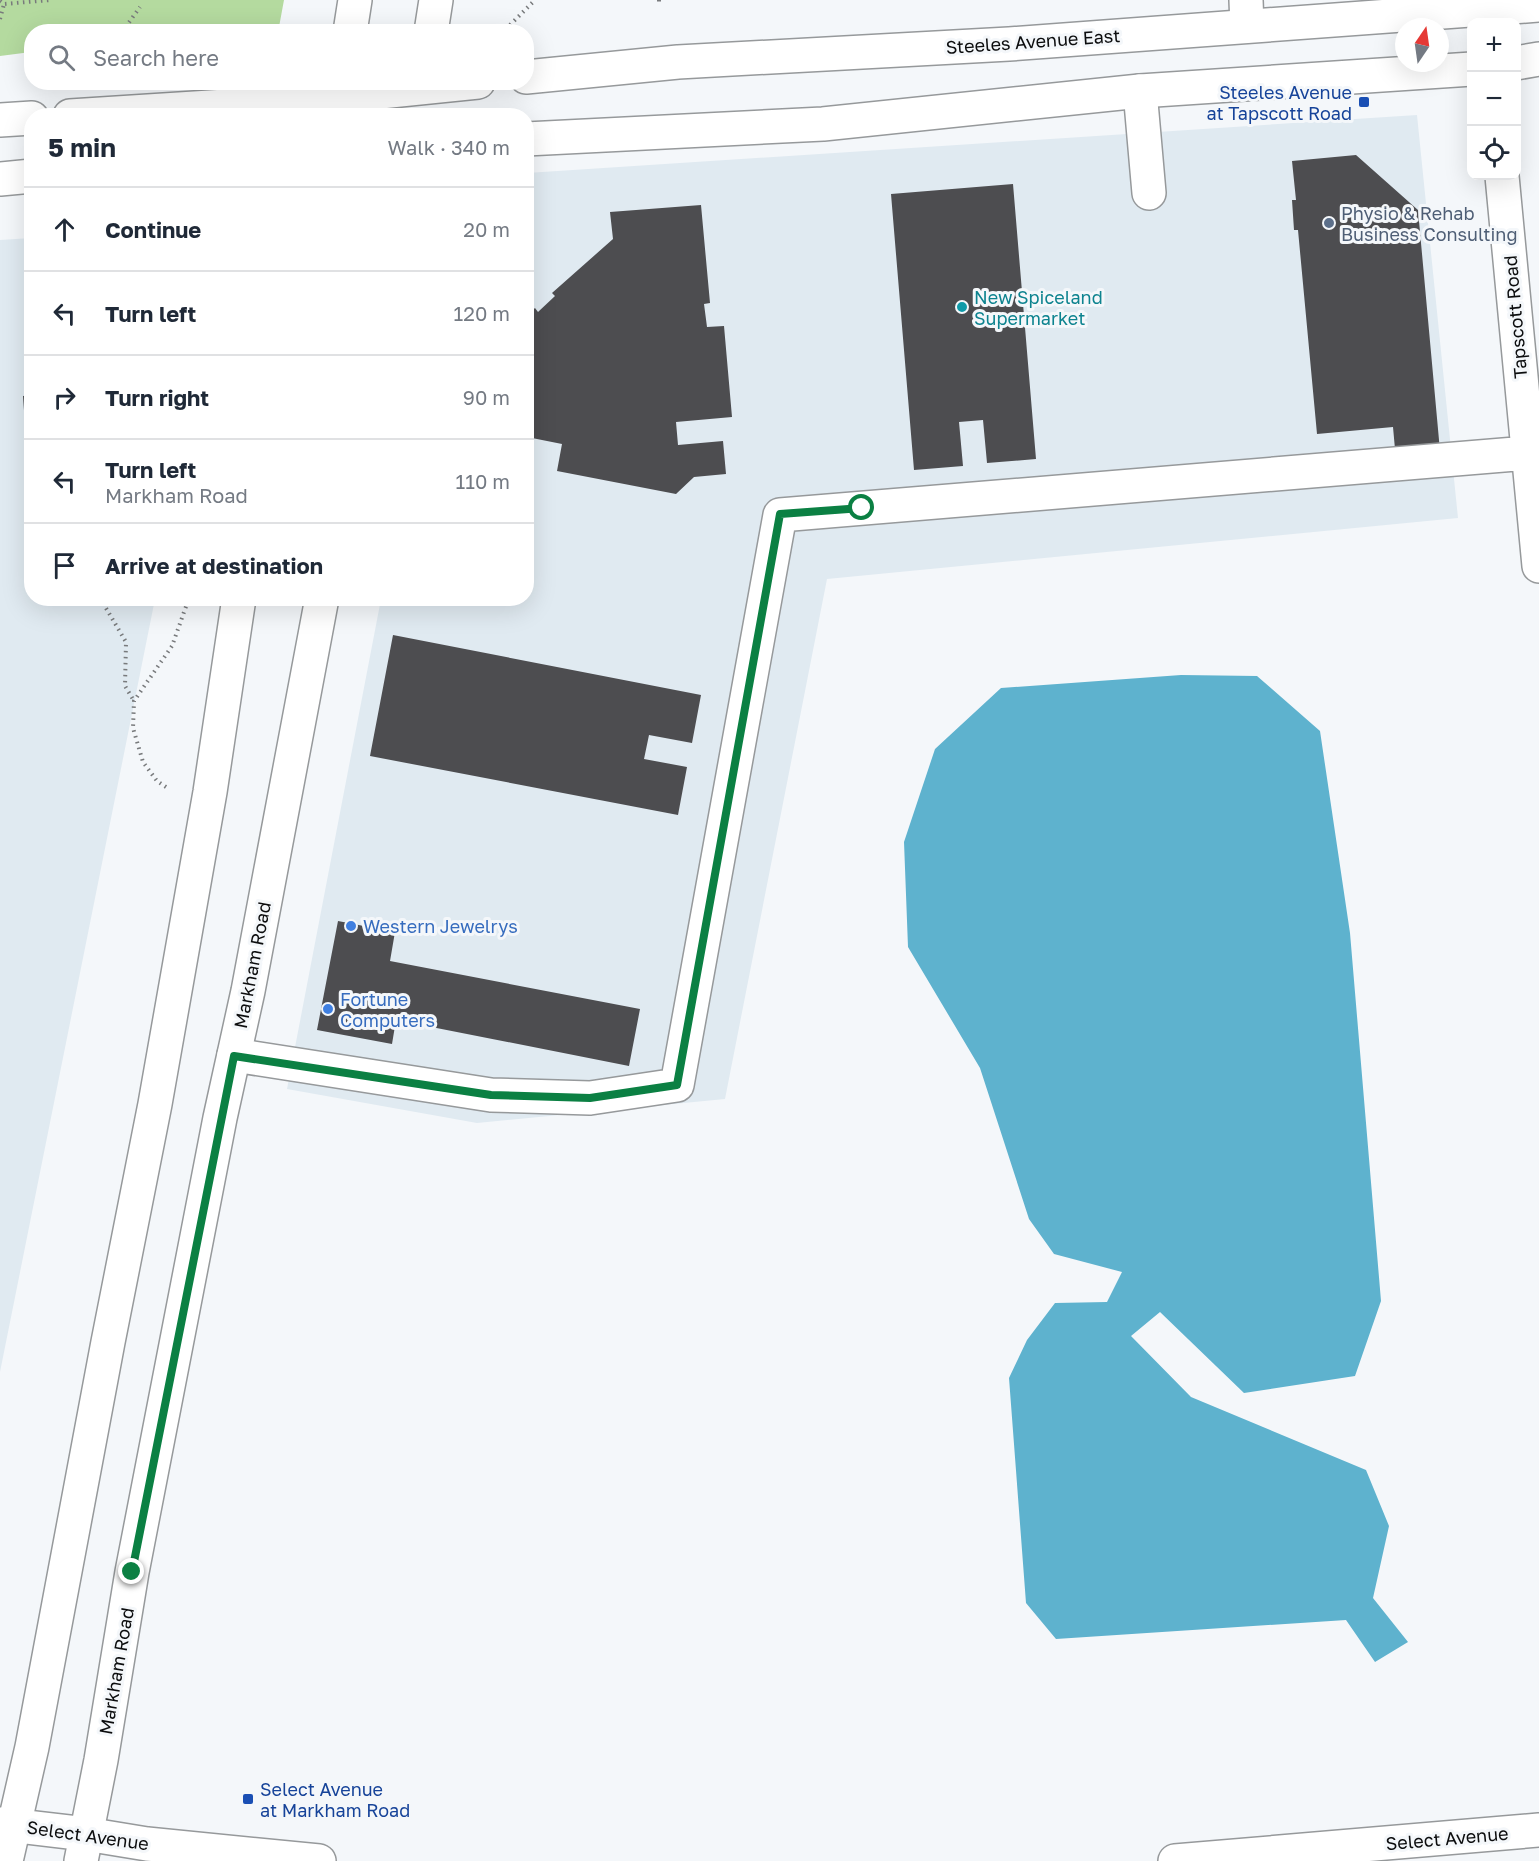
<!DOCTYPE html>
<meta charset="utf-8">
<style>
:root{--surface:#fff;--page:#f6f6f7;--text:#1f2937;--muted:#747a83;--line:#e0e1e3}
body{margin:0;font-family:"Golos Text",sans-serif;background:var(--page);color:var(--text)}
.controls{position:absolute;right:18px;top:18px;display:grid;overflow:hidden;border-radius:12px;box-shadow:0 6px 24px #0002}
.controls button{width:54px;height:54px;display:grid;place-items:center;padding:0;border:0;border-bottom:2px solid var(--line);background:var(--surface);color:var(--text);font:30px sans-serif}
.compass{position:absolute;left:1395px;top:18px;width:54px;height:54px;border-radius:50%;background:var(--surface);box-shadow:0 6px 24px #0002;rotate:13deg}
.stop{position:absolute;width:18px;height:18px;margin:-14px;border:4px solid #0b8043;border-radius:50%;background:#fff}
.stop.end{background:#0b8043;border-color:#fff;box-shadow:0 2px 6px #0008}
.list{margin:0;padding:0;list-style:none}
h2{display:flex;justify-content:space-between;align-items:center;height:78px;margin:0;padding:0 24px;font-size:26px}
h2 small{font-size:20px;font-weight:400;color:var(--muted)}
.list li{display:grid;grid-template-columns:39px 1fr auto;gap:18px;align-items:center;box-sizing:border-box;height:84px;padding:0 24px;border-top:2px solid var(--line)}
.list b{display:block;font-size:22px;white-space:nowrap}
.list p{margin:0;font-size:20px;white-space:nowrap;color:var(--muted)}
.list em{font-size:20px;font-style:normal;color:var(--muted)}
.icon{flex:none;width:33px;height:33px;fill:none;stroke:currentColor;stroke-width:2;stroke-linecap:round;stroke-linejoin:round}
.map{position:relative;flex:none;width:1539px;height:1861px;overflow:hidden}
.search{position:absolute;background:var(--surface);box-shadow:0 6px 24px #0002;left:24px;top:24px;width:510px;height:66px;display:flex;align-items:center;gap:15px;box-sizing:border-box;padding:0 21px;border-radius:24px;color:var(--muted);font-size:22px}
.panel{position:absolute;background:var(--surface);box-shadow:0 6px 24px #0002;left:24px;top:108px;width:510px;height:498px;border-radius:24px}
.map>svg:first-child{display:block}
.built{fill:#e0eaf1}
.green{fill:#b4da9f}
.water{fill:#5eb2ce}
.building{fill:#4d4d50}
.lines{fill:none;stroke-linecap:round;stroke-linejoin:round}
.minor-casing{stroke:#96999b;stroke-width:36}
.major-casing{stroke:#96999b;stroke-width:36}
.path{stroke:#787a7c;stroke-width:4;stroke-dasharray:1.5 4.5;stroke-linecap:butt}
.minor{stroke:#fff;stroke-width:33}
.major{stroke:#fff;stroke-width:33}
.route{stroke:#0b8043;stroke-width:8}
.transit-dot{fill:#1a4fb4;stroke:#f4f7fa;stroke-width:2}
.service-dot{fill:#5c6f8a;stroke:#f4f7fa;stroke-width:2}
.culture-dot{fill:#0f9aa8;stroke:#f4f7fa;stroke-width:2}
.shop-dot{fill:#3f7fe0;stroke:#f4f7fa;stroke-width:2}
.labels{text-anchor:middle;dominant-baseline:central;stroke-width:6;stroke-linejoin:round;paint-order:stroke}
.street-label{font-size:18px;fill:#0c0d0e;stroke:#f4f7fa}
.transit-label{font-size:18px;fill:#164399;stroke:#f4f7fa;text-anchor:end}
.service-label{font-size:18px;fill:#4e5e75;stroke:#f4f7fa;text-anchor:start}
.culture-label{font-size:18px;fill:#0d838f;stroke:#f4f7fa;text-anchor:start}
.shop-label{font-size:18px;fill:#366cbe;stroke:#f4f7fa;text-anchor:start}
</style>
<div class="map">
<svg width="1539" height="1861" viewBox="0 0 1539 1861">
<rect width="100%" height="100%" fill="#f4f7fa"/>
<path class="built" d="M1417,115L1458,518L827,579L725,1099L477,1123L287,1089L381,599L526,598L527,173Z
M31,238L32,598L155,599L0,1372V240Z"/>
<path class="green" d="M0,0H284L279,27L233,32H32L31,52L0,56Z"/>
<path class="water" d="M1181,675L1257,676L1320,731L1350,933L1381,1301L1355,1376L1244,1393L1160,1312L1131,1336L1191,1397L1366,1470L1389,1526L1373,1598L1408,1642L1375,1662L1346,1620L1056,1639L1026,1603L1009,1378L1027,1340L1055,1303L1107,1302L1122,1272L1054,1254L1029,1219L980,1068L908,947L904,842L935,749L1001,688Z"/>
<path class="building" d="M1356,155L1418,210L1440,451L1395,449L1393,427L1317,434L1298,230H1294L1292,200H1296L1292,161Z
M1013,184L1036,459L987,463L983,420L959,422L963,466L914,470L891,194Z
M701,205L710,303L704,304L707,327L724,326L732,417L676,422L678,445L723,441L726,474L694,477L676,494L557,471L562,444L532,438L528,460L532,461L531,467L526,466V316L535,308L538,312L555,296L552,293L613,239L610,212Z
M32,395V454H27L23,396Z
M393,635L701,695L692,743L649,735L644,759L687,767L678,815L370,756Z
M338,921L395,932L390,961L640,1009L629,1066L396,1020L392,1044L317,1030Z"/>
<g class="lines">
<defs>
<path id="minor" d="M1246,0L1247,26
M1140,91L1149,193
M1502,176L1539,566
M234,1055L491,1095L590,1098L677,1085L780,515L1528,453L1539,455
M0,1824L86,1834L147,1844L319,1861
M1175,1861L1539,1830"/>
<path id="major" d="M350,32L355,0
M431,32L436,0
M1516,63L1539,59
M526,77L678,62L1009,44L1539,5
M70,116L273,103L478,82
M0,120L32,118
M526,139L823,124L1140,91L1472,69
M0,179L32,176
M6,1861L32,1747L108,1342L155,1104L210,792L239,598
M81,1861L101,1760L132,1572L220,1118L248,991L322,598"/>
</defs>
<use href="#minor" class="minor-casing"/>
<use href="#major" class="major-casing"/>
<path class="path" d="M659,0V3
M0,1L4,4L50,0
M0,19L4,4
M510,25L535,0
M122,32L140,7
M100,598L126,642L125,686L134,701
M166,787L157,781L143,762L133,728L134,701L172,646L189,598"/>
<use href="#minor" class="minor"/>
<use href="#major" class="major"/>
</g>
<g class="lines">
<path class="route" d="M132,1572L234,1056L491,1095L590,1098L677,1085L780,514L862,508"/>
</g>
<g class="transit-dot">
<rect x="1358" y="96" width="12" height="12" rx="3"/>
<rect x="242" y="1793" width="12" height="12" rx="3"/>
</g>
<circle class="service-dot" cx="1329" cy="223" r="6"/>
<circle class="culture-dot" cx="962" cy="307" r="6"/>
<g class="shop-dot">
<circle cx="351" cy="926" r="6"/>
<circle cx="328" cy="1009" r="6"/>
</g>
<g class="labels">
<g class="street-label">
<text transform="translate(1033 41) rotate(-4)">Steeles Avenue East</text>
<text transform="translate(1515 317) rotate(-95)">Tapscott Road</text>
<text transform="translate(252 965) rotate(-79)">Markham Road</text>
<text transform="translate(116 1671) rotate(-80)">Markham Road</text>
<text transform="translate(88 1835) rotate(8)">Select Avenue</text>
<text transform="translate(1447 1838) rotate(-5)">Select Avenue</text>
</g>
<g class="transit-label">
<text x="1352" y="92">Steeles Avenue<tspan x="1352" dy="21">at Tapscott Road</tspan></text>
<text x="260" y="1789" text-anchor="start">Select Avenue<tspan x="260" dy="21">at Markham Road</tspan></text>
</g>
<g class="service-label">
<text x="1341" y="213">Physio &amp; Rehab<tspan x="1341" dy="21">Business Consulting</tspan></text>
</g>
<g class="culture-label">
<text x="974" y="297">New Spiceland<tspan x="974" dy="21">Supermarket</tspan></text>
</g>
<g class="shop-label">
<text x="363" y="926">Western Jewelrys</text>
<text x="340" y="999">Fortune<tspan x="340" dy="21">Computers</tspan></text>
</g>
</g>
</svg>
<div class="controls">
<button>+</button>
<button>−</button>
<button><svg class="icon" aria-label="locate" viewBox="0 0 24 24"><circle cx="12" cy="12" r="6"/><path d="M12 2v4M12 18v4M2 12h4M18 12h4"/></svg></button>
</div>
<svg class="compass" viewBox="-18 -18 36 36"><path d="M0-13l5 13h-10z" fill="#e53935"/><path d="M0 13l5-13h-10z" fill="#747a83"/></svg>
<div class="stop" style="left:862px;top:508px"></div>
<div class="stop end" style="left:132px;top:1572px"></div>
<div class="search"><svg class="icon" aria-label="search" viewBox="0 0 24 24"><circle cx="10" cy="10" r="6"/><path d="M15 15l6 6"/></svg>Search here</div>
<section class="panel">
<h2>5 min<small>Walk · 340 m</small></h2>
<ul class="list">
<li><svg class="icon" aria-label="ahead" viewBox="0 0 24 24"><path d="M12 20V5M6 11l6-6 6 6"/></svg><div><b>Continue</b></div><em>20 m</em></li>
<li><svg class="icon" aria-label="left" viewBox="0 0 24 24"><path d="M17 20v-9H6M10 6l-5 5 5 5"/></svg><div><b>Turn left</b></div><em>120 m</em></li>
<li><svg class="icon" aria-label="right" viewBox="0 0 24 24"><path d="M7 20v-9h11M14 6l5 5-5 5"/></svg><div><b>Turn right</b></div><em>90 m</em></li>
<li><svg class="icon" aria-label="left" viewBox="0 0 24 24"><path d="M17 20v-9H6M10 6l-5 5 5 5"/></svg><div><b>Turn left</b><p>Markham Road</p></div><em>110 m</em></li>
<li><svg class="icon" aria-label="arrive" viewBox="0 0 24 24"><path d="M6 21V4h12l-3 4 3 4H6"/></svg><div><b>Arrive at destination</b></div></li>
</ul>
</section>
</div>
